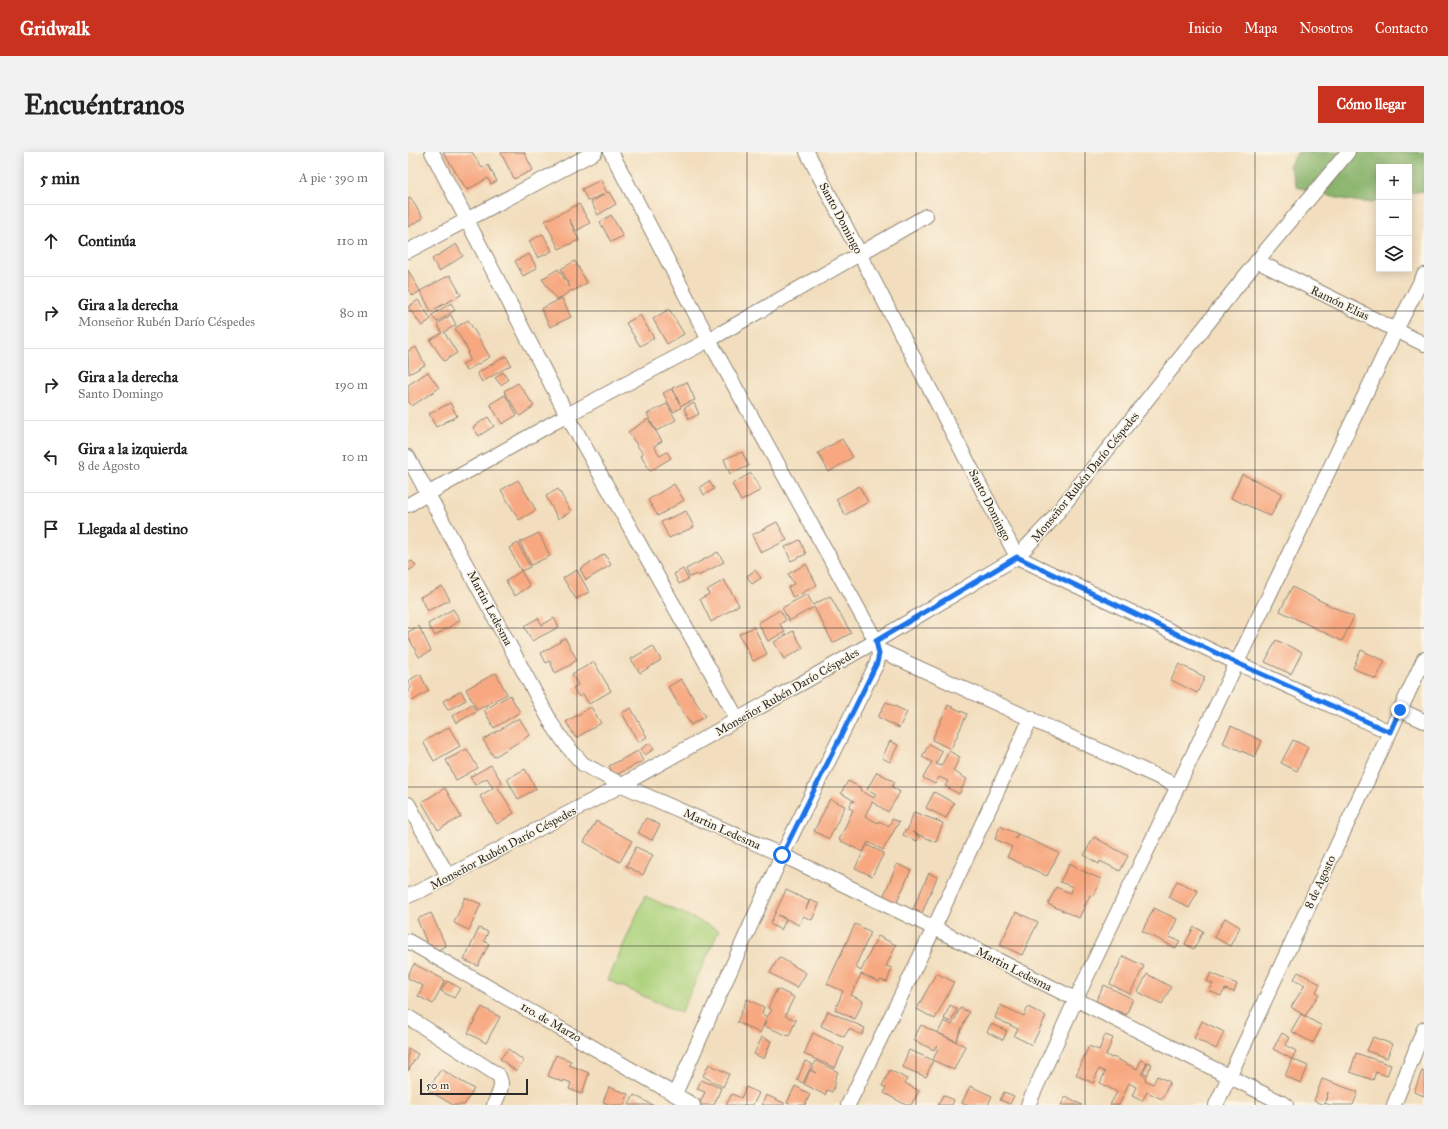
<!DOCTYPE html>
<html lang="es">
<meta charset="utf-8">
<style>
:root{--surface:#fff;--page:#f2f2f2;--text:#222;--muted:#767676;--line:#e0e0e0;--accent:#c8321e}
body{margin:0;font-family:"IM FELL Great Primer",serif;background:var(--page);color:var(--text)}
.controls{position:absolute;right:12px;top:12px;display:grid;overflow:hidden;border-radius:0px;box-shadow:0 2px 10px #0003}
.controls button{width:36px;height:36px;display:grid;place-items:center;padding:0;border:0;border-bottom:1px solid var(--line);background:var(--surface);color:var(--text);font:20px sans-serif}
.scale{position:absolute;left:12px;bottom:10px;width:108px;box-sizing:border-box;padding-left:4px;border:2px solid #2b2b2b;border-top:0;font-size:11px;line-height:14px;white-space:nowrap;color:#2b2b2b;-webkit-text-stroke:3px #fcf5e5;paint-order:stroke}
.stop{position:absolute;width:12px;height:12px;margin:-9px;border:3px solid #1a73e8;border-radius:50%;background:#fff}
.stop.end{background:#1a73e8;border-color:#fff;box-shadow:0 1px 4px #0008}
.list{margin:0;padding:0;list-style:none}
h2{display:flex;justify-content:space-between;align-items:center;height:52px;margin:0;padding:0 16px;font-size:17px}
h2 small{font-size:13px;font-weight:400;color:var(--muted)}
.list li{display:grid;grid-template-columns:26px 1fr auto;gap:12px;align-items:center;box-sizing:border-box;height:72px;padding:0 16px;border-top:1px solid var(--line)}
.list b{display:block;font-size:15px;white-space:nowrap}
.list p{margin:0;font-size:13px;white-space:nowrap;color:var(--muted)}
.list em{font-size:13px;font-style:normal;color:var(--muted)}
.icon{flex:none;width:22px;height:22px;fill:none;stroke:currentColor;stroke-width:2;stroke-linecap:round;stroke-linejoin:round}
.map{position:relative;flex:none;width:1016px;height:953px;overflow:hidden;border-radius:0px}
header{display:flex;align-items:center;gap:24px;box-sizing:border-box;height:56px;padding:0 20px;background:var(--accent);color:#fff}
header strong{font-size:19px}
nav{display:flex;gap:22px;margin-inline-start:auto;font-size:14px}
.intro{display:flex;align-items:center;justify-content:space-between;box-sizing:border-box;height:96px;padding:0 24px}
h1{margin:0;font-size:28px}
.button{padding:10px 18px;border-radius:0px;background:var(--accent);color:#fff;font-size:14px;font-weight:700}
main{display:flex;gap:24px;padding:0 24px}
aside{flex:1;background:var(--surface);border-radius:0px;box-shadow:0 2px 10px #0003}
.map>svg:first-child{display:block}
.green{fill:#acd27c;stroke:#6c7e54}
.forest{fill:#89b46c;stroke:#5a704c}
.building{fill:#f7a880}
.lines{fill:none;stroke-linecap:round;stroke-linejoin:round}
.minor-casing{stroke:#8e8474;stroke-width:16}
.minor{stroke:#fff;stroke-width:14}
.route{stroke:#1a73e8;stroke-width:5}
.grid{fill:none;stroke:#2b2b2b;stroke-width:1;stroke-opacity:0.55}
.labels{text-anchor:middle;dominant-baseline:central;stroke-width:3;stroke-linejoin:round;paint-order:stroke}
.street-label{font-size:12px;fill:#2b2b2b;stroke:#fcf5e5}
</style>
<header>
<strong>Gridwalk</strong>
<nav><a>Inicio</a><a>Mapa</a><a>Nosotros</a><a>Contacto</a></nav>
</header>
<div class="intro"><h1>Encuéntranos</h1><a class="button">Cómo llegar</a></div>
<main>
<aside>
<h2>5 min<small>A pie · 390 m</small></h2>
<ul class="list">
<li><svg class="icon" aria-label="ahead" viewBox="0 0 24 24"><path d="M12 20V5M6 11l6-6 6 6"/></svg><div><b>Continúa</b></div><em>110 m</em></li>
<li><svg class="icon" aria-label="right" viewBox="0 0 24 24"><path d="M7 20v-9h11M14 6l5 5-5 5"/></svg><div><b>Gira a la derecha</b><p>Monseñor Rubén Darío Céspedes</p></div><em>80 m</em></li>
<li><svg class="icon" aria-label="right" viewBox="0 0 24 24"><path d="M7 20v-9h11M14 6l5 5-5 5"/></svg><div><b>Gira a la derecha</b><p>Santo Domingo</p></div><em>190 m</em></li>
<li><svg class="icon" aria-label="left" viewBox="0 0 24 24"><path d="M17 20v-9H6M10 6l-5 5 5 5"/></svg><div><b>Gira a la izquierda</b><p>8 de Agosto</p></div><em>10 m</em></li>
<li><svg class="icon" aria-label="arrive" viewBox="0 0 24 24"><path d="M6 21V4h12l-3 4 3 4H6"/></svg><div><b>Llegada al destino</b></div></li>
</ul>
</aside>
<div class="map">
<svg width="1016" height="953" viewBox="0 0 1016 953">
<rect width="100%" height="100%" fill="#fcf5e5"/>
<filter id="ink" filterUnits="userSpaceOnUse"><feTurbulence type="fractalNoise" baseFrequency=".025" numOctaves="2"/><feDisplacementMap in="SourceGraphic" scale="8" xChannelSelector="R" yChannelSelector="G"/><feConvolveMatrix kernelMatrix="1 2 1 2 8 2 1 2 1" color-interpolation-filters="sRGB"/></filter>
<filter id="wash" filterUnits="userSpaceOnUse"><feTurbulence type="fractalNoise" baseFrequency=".012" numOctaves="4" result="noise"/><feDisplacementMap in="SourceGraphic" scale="16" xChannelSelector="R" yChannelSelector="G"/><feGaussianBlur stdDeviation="0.9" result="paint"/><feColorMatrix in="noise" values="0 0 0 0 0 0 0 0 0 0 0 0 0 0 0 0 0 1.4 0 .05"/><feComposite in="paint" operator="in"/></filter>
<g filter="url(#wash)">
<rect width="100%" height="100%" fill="#f2debe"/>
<path class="green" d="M237,744L311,778L273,861L200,828Z"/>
<path class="forest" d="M890,0H1016V39L1001,41V15H971V49C951,54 910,41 889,35L881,13Z"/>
<g id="blocks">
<path class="building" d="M35,0H64L74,16L80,13L89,29L83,32L80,26L59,38Z
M95,0H116L125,18L106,27L93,1Z
M193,28L199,41L201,40L208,52L190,63L183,50L197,42L180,49L174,37Z
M2,45L15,66L0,75V47Z
M171,52L182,71L168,79L161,67L171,88L151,97L137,69Z
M203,63L215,84L203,90L192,70Z
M135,82L144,99L130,106L121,89Z
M48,92L55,104L31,119L24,107Z
M121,102L129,116L115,124L107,109Z
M167,109L179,131L165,139L164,138L149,148L134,127L150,117L162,135L153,117Z
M0,118L12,139L5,144L0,136Z
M42,123L53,143L23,159L12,139Z
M154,146L163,165L142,175L133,157Z
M10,148L23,167L14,174L0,155Z
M43,151L47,158L29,170L24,163Z
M261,157L276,182L259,192L245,167Z
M43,163L48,173L36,180L49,201L36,209L22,188L34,181L29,172Z
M232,163L246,186L232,194L218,171Z
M60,168L82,205L58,219L54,212L62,208L59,201L61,200L47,176Z
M8,195L17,213L1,222L0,199Z
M98,204L103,213L74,230L69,221Z
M20,220L31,236L4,254L0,249V233Z
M95,220L100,228L93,233L87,226Z
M279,230L287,248L272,254L273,256L265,260L255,241L263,237L272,252L264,236Z
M110,231L126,254L112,264L96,239Z
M97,243L109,263L94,272L82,252Z
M42,251L49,264L28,275L21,262Z
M286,251L291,262L281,267L276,256Z
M259,252L268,268L248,279L239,262Z
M80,265L86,274L71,284L65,275Z
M240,267L254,289L246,294L252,304L259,300L263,306L242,319L233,303L235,302L220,280Z
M434,287L445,305L421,320L410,301Z
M334,300L341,314L322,322L316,307Z
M343,321L353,338L333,349L324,332Z
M834,322L874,341L863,364L823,346Z
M110,328L128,358L111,368L93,338Z
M301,329L306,337L296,343L292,335Z
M266,332L276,348L250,364L240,348Z
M451,334L460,350L437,363L428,347Z
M150,337L163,360L150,367L138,344Z
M278,359L286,375L261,386L253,370Z
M369,370L379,388L353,401L344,383Z
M131,381L142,404L123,413L112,390Z
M392,388L398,402L383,409L377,395Z
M110,391L122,415L113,419L101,396Z
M310,400L316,410L290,424L289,422L281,425L278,417Z
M197,402L203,413L178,428L172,417Z
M4,409L8,414L0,419V411Z
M398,412L409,433L385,446L380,435L386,432L380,422Z
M275,417L280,427L271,432L266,422Z
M169,418L181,440L168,447L155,426Z
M347,418L353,426L344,432L339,424Z
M113,419L122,434L107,444L98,429Z
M316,428L331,453L303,470L292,447L301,442L299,438Z
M34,434L42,448L19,459L12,445Z
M884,435L946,465L934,489L872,459Z
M399,442L405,453L422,444L443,481L425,491L406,455L381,469L374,456Z
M45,457L52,468L27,484L20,472Z
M372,458L378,468L372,472L377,480L360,489L350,471Z
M130,466L134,473L146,466L151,475L124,489L116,474Z
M11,474L23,499L11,505L0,484V480Z
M346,475L359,502L345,509L331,482Z
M385,479L395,496L376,507L366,490Z
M157,486L169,508L164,511V512L147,521L142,509L138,511L133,501L152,490L151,489Z
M868,488L894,500L883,522L857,510Z
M245,494L253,508L232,521L223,507Z
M953,498L977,509L968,527L945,516Z
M186,510L203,539L181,552L175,542L171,545L165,536L170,533L164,522Z
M771,512L797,525L789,541L763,528Z
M88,521L99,542L69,558L58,537Z
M12,522L21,539L4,549L0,543V538L3,536L0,529Z
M273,527L297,564L283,573L260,535Z
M53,539L58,548L40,558L35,549Z
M102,543L112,560L86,576L76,558Z
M478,550L499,560L491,576L470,565Z
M64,552L68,560L48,571L44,564Z
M540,553L559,562L543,597L524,588Z
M183,555L193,571L168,586L158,570Z
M223,556L239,585L230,590L214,561Z
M111,566L122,583L86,605L75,588Z
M823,574L854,589L847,605L815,591Z
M41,575L52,594L26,609L15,590Z
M885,588L900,595L889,619L873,611Z
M482,589L490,593L482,610L474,606Z
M242,591L246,597L237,603L233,597Z
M521,592L534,599L528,612L533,614L541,599L552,605L545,619L559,627L551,642L537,634L540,629L531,625L527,632L515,626L524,610L514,605Z
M59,597L70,616L48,628L38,608Z
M230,599L235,609L206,624L201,614Z
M83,613L94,631L89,634L106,661L89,672L72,644L85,636L79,626L67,633L62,625Z
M117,617L128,637L110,647L99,627Z
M469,620L487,630L484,635L492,640L480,660L464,650L457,664L470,671L471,669L481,674L484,667L491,670L475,698L460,690L455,700L431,688L445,658L441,656L444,649L446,650V649L433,641L440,629L453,636L452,638L466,646L468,642L459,637Z
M37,636L53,665L30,678L14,650Z
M526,640L546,651L538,666L518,656Z
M422,647L437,654L421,687L406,679Z
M506,660L535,671L528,690L504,680L511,684L509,689L495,683L497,678L499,679Z
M238,666L252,673L244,688L230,681Z
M188,669L224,689L212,710L176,690Z
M592,674L610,682L607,687L610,682L651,701L639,724L599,705L604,695L587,687Z
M686,685L720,704L712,719L692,709L691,712L676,703Z
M459,693L476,701L464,724L447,716Z
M228,695L245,703L235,723L218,714Z
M662,711L669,715L668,716L693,727L685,744L682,743L671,766L640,752L648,735L662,741L665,735L652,730Z
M489,712L503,718L486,756L473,750Z
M521,721L529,725L514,761L505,757Z
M769,729L790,739L781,756L761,745Z
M378,738L401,749L398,757L402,748L411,752L404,768L395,764L391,773L370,763L378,768L373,778L362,772Z
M57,745L73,752L61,778L46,771Z
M746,756L769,767L761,785L772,789L768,796L734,779Z
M608,760L630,770L614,803L592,793Z
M23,761L38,794L23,801L9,767Z
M817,766L832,775L822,794L806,785Z
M447,772L463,780L447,815L453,819L470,784L488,793L478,814L484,816L479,830L472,828L471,830L453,822L443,843L455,849L447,867L427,858L435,839L419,832Z
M786,775L795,779L786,797L777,792Z
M71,776L80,780L76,789L81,792L70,814L56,808Z
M715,804L736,814L722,842L702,832Z
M371,805L398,821L389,836L362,821Z
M6,812L37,828L25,852L10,844L15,834L0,826V823Z
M890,820L912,832L908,840L911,842L897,864L883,855L897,833L886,827Z
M528,821L546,830L527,867L509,857Z
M803,821L829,832L826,840L817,837L813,844L801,839L805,832L799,829Z
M739,822L763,835L754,852L730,840Z
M39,829L52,836L46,846L33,839Z
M696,833L725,847L718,863L688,849Z
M369,837L386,845L377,864L388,868L381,884L356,874L359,866L352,881L329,870L339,847L356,855L354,862L359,865L364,858L360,856Z
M542,853L549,857L543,870L536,867Z
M592,853L616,864L620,855L638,864L624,893L606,884L610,877L587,866Z
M74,855L92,865L78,891L60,881Z
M552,856L561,860L548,889L530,881L536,869L544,873Z
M420,859L457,876L454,883L441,877L436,885L413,874Z
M893,862L914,874L905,891L883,879Z
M794,869L816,880L808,897L786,886Z
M583,872L599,879L595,888L579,880Z
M513,873L557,894L546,918L525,908L530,896L528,894L526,898L505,888Z
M405,881L436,896L427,916L396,902Z
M874,881L882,886L877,893L888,899L884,907L865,897Z
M697,883L705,886L698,903L704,906L705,905L729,917L733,908L739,911L733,922L738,925L737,928L745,932L749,924L762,930L754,947L739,940L734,949L724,944L728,935L721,931L711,953H702L709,940L692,931L697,920L691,917L685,931L668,923L681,894L691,898Z
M354,885L363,889L356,907L346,902Z
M965,885L984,892L979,906L959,899Z
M0,896L10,902L0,919Z
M100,897L116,909L108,919L92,907Z
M501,898L525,908L518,925L494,915Z
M948,901L983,913L979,924L968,920L965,928L942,920Z
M148,903L163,909L161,913L181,921L174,942L161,937L163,931L156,928L155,930L140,924Z
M884,907L900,914L893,931L877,924Z
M397,909L404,912L395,931L389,928Z
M408,909L430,920L426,929L428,930L424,940L419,938L417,943L396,932L402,918L408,921L403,918Z
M740,910L744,912L739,923L735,921Z
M301,912L321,922L315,935L295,924Z
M33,917L66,937L56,953H45L20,938Z
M482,918L499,927L497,931L511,939L503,953H498L476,941L478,936L474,934Z
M1014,919H1016V944L1006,940Z
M914,927L950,940L945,953H922L917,951L920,940L916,953L906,949Z
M293,928L313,936L306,953H291L297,940L289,937Z
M387,934L402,942L397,953H384L379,951Z
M562,934L584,944L580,953H557L554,951Z
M201,935L220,942L216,953H203L195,950Z
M338,935L351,941L345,953H318L324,942L333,946Z
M596,940L606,944L602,952L592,948Z
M226,943L245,953H221Z
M358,943L376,951V953H354Z
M535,943L546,948L544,953H530Z
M658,944L674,953H653Z"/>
</g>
</g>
<g filter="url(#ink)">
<use href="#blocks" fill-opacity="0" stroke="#8e8474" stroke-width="1"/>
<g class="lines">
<defs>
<path id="minor" d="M24,0L159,263L330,568
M203,0L301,188L468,489L471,502L469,511L374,703L267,942
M399,0L609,405L829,511L982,580
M0,99L187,0
M849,109L1016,192
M0,305L145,574L159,594L175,612L214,633L374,703L526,776L878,953
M0,353L159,263L301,188L518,64
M469,497L770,634
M992,558L1016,569
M0,652L40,724
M0,744L16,737L214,633L468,489L609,405L642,370L849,109L940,0
M0,789L285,953
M0,865L90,923C97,933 90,943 86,953
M440,953L526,776L623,566
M620,953L668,847L988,178L1016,123
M808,953L1016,507
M986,953L1016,877"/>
</defs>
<use href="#minor" class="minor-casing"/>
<use href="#minor" class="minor"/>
</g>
</g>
<g class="lines" filter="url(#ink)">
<path class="route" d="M374,703L469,511L471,502L468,489L609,405L829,511L982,580L992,558"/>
</g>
<path class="grid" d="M169,0V953M339,0V953M508,0V953M677,0V953M847,0V953M0,159H1016M0,318H1016M0,476H1016M0,635H1016M0,794H1016"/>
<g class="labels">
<g class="street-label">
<text transform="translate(433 66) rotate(62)">Santo Domingo</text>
<text transform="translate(932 151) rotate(26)">Ramón Elias</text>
<text transform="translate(677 325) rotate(-51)">Monseñor Rubén Darío Céspedes</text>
<text transform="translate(582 353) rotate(63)">Santo Domingo</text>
<text transform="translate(82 456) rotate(62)">Martin Ledesma</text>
<text transform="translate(379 540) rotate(-30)">Monseñor Rubén Darío Céspedes</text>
<text transform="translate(314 677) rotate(24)">Martin Ledesma</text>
<text transform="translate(95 696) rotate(-28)">Monseñor Rubén Darío Céspedes</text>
<text transform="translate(912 730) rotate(-65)">8 de Agosto</text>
<text transform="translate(606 817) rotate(27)">Martin Ledesma</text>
<text transform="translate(143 870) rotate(30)">1ro. de Marzo</text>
</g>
</g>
</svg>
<div class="controls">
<button>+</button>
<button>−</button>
<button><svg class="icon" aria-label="layers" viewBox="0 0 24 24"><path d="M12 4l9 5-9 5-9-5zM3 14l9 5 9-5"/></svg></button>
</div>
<div class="scale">50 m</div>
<div class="stop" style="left:374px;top:703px"></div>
<div class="stop end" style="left:992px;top:558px"></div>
</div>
</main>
